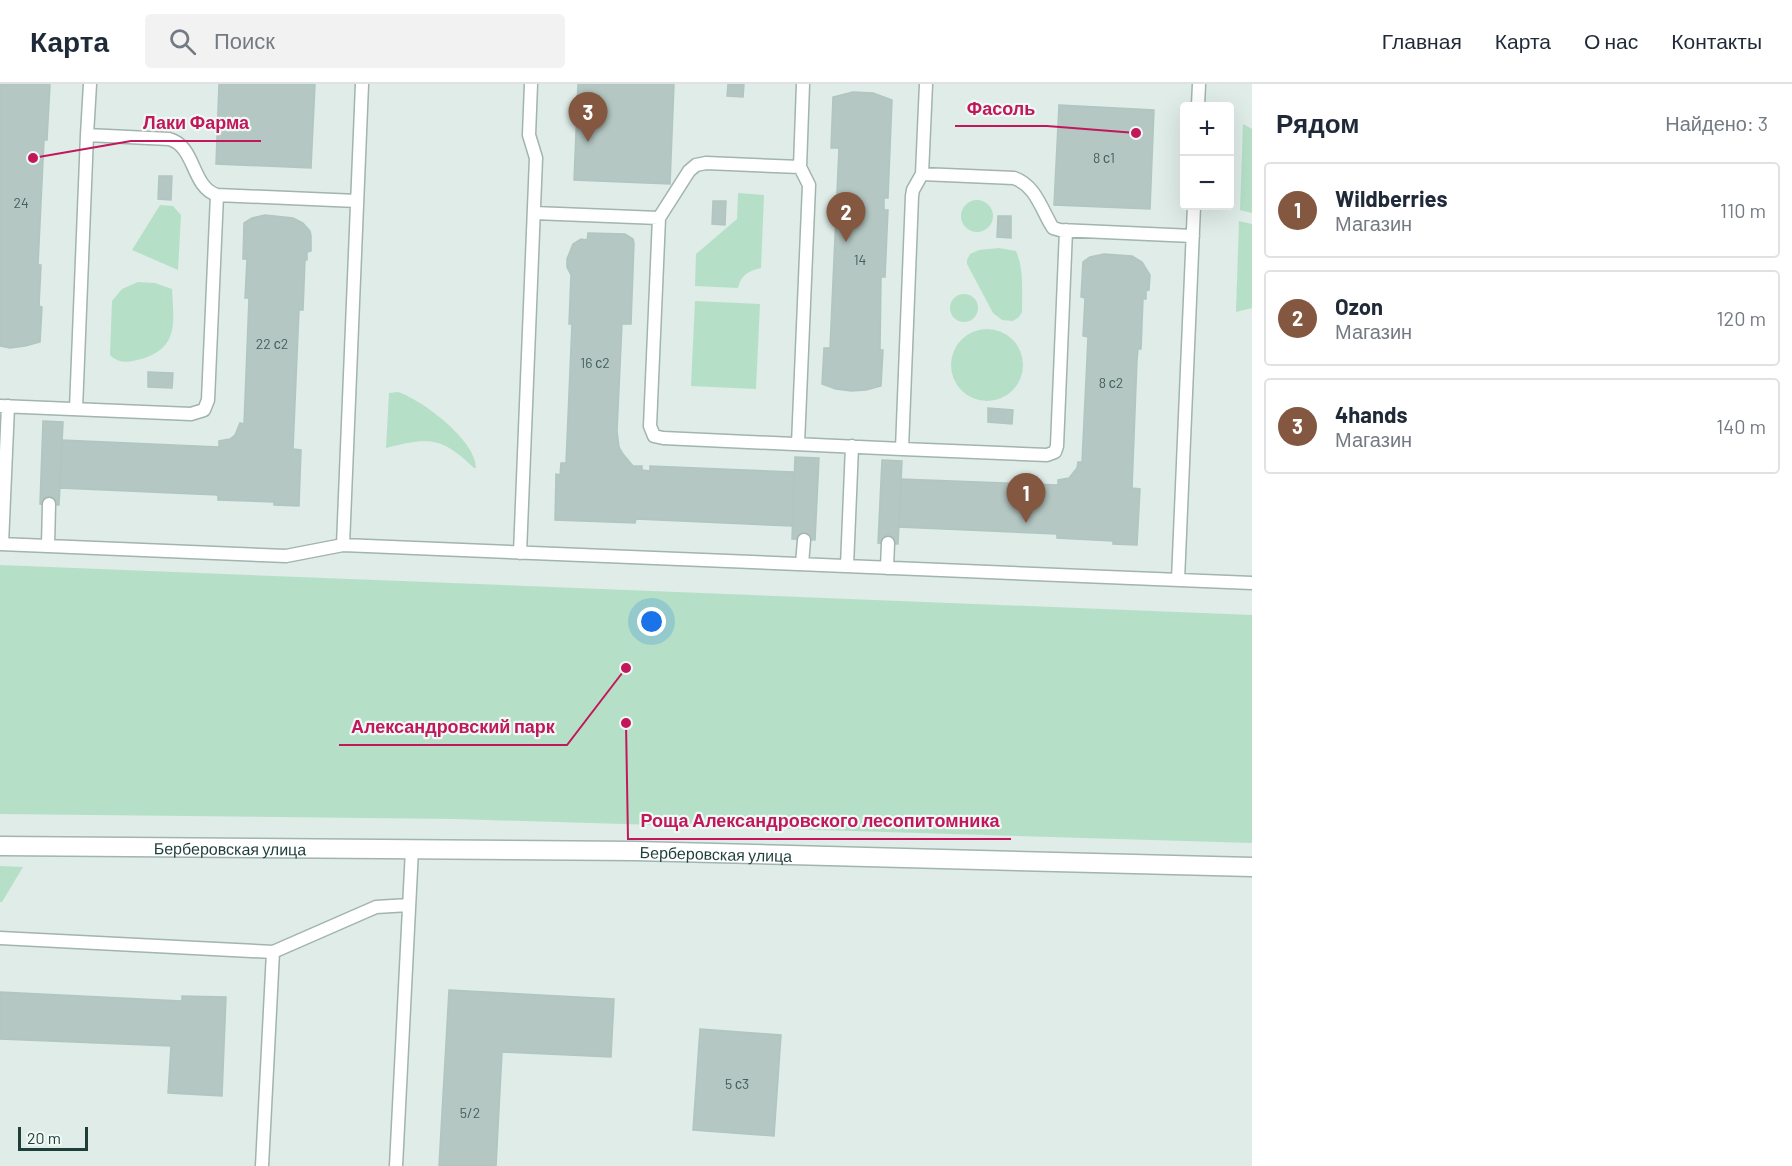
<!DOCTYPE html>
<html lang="ru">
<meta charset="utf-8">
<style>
:root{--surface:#fff;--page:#f2f2f3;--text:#1f2937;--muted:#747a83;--line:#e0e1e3;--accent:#845840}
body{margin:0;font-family:Barlow,sans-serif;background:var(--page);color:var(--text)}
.controls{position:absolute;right:18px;top:18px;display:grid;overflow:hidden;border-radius:6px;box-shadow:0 6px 24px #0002}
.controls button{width:54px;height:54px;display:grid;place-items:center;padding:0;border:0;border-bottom:2px solid var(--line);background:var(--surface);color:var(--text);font:30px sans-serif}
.scale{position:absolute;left:18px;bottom:15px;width:70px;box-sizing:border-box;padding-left:6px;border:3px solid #1e3e3a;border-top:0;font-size:16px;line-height:21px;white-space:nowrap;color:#1e3e3a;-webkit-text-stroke:4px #f0f8f5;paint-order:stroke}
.you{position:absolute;left:652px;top:538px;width:21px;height:21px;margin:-15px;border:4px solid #fff;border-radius:50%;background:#1a73e8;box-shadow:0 0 0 9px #1a73e833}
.badge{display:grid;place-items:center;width:39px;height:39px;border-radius:50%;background:var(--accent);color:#fff;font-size:20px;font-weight:700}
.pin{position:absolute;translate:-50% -50px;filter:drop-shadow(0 2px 3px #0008)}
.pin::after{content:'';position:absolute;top:32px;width:21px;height:18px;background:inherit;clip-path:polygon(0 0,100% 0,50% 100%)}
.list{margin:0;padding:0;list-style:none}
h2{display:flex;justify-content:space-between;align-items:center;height:78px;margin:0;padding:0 24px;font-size:26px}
h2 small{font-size:20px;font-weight:400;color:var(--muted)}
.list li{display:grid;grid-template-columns:39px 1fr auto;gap:18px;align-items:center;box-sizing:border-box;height:96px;margin:0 12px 12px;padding:0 12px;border:2px solid var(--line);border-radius:6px}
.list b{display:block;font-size:22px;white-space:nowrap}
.list p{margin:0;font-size:20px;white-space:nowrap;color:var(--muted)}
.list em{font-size:20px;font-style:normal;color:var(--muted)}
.icon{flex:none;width:33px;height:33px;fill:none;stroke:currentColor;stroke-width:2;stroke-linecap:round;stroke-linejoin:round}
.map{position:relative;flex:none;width:1252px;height:1082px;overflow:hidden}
header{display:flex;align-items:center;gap:36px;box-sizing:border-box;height:84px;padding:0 30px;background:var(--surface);border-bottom:2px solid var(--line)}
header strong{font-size:28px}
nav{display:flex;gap:33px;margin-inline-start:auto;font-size:21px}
.search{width:420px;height:54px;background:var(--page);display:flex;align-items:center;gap:15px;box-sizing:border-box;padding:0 21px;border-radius:6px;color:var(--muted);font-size:22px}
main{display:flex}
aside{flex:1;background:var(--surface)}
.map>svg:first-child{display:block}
.green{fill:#b5e0c7}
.building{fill:#b4c7c2;stroke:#b1c6c1;stroke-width:1.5}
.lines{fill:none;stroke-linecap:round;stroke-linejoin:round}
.service-casing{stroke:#a1b4b0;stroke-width:15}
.tertiary-casing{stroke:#a1b4b0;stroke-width:21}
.service{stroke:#fff;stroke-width:12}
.tertiary{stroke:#fff;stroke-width:18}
.labels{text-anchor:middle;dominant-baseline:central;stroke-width:4.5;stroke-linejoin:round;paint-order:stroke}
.number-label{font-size:14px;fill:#44605c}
.street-label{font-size:16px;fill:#1e3e3a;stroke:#f0f8f5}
.leader{fill:none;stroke:#c2185b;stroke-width:2}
.callout-dot{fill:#c2185b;stroke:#f0f8f5;stroke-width:2}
.callout-label{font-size:18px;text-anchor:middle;font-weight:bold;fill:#c2185b;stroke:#f0f8f5;stroke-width:4.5;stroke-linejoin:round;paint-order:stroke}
</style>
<header>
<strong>Карта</strong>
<div class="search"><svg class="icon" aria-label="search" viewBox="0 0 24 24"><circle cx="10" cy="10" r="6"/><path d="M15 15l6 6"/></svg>Поиск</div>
<nav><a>Главная</a><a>Карта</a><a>О нас</a><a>Контакты</a></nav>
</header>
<main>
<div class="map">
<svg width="1252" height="1082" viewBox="0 0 1252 1082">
<rect width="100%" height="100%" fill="#dfece8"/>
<path class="green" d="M1243,40L1252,45V129L1240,126Z
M738,109L764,111L761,184C748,187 741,191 738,204L695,202L696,170L737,135Z
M961 132a16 16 0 1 1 32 0a16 16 0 1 1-32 0Z
M160,121L173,122L181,131L178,186L132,166Z
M1239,137L1252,140V224L1236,228Z
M999,164L1016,167C1024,185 1022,208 1022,228L1019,233L1013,237L1002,236L993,229L967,180V176L970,170L979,166Z
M138,198L155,199L172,205C174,240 179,266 137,276C127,279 118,279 110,271L112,217L122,205Z
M950 224a14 14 0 1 1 28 0a14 14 0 1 1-28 0Z
M695,217L760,220L756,305L691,302Z
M951 281a36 36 0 1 1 72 0a36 36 0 1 1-72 0Z
M398,308C422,316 476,356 476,384H474C442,353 429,353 386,364L389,309Z
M0,481L1252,531V759L456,735L0,730Z
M0,782L23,783L2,818H0Z"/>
<path class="building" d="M0,0H50L47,56H44L38,181H41L39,222L42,223L40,258L25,262L10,264L0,262Z
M219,0H315L311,84L216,80Z
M578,0H674L670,100L574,96Z
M728,0H744L743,13L727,12Z
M853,8L873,9L892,16L888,114H884V126H888L885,193H881L880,266H883L881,302L866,306L851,307L836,305L822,300L824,264H830L839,64H831L833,13Z
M1059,21L1154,26L1150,125L1054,121Z
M159,92H172L171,116L158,115Z
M713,117H726L725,141L712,140Z
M265,131L293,134L303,139L310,147L311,152V167L307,168V176H305L303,226H299L293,365L301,366L299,422L274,421V418L218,416V411L60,404L62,356L219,363V357L230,355L235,351L240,339L244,340L249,214H245L247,175H243L244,139L252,134Z
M998,132H1011V154L997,153Z
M588,149L625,150L633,155L634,159L631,240H622L617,347L619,363L623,370L633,382H642V386L650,387V382L794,388L792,442L636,435L635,439L555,436L556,390L560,391L561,379H566L572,240H569L571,191L567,183V175L573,160L581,155L587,156Z
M1104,170L1132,172L1142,178L1150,191L1149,206L1146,207V215H1143L1141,265H1138L1137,276L1132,404L1140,405L1137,461L1113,460V457L1057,454V450L899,443L901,395L1058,401V396L1069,394L1077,384L1078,378H1082L1088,253L1083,252L1085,214L1081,213L1083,178L1090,173Z
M148,288L173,289L172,304L148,303Z
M988,324L1013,326L1012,340L988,338Z
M43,337L63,338L59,421L40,420Z
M795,373L819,374L815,456L792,455Z
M882,376L902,377L898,460L878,459Z
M449,906L614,915L611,973L502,968L496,1082H439Z
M0,908L182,917V912L226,913L222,1012L168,1009L171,962L0,955Z
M700,945L781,951L774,1052L693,1046Z"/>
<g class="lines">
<defs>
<path id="service" d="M90,0L87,51L169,55C196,62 191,103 217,111L357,117
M926,0L922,90L1014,94C1034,101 1040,121 1050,139L1053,144L1060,146L1193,152
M1198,22L1199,0
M922,90L913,106L912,112L902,365L1047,371L1055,368L1057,362L1066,146
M534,129L659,134L650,342L654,352L663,354L902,365
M659,134L689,87L696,81L706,79L800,83L803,0
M0,322L191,330L204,326L208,316L217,111
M76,325L87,51
M798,360L809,101L800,83
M0,460L286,472L343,461L1252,499
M2,460L8,322
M343,461L362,0
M48,462L49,420
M520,469L536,74L529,51L531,0
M802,480L804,456
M847,482L852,362
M887,484L888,459
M1178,496L1194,122
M0,854L273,868L376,823L409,821
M262,1082L273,868
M396,1082L412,765"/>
<g id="tertiary">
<path id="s1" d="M0,762L635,767L1252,783"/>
</g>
</defs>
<use href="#service" class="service-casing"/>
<use href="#tertiary" class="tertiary-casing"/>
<use href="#service" class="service"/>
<use href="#tertiary" class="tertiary"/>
</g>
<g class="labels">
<g class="number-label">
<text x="1104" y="73">8 с1</text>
<text x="21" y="118">24</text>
<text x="860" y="175">14</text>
<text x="272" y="259">22 с2</text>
<text x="595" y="278">16 с2</text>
<text x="1111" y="298">8 с2</text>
<text x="737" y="999">5 с3</text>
<text x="470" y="1028">5/2</text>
</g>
<g class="street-label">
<text stroke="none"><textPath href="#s1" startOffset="230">Берберовская улица</textPath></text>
<text stroke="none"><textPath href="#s1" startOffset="716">Берберовская улица</textPath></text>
</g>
</g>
<path class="leader" d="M1136 49L1047 42H955M33 74L131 57H261M626 584L567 661H339M626 639L628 755H1011"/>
<g class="callout-dot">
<circle cx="1136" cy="49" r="6"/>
<circle cx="33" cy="74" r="6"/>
<circle cx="626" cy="584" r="6"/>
<circle cx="626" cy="639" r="6"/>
</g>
<g class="callout-label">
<text x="1001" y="31">Фасоль</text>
<text x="196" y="45">Лаки Фарма</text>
<text x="453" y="649">Александровский парк</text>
<text x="820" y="743">Роща Александровского лесопитомника</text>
</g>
</svg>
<div class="controls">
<button>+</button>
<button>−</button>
</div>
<div class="scale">20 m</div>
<div class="you"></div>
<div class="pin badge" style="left:1026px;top:439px">1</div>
<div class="pin badge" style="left:846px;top:158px">2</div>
<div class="pin badge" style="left:588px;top:58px">3</div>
</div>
<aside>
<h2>Рядом<small>Найдено: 3</small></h2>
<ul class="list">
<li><span class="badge">1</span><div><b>Wildberries</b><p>Магазин</p></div><em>110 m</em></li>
<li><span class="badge">2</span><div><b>Ozon</b><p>Магазин</p></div><em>120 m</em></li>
<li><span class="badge">3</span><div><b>4hands</b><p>Магазин</p></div><em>140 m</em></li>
</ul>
</aside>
</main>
